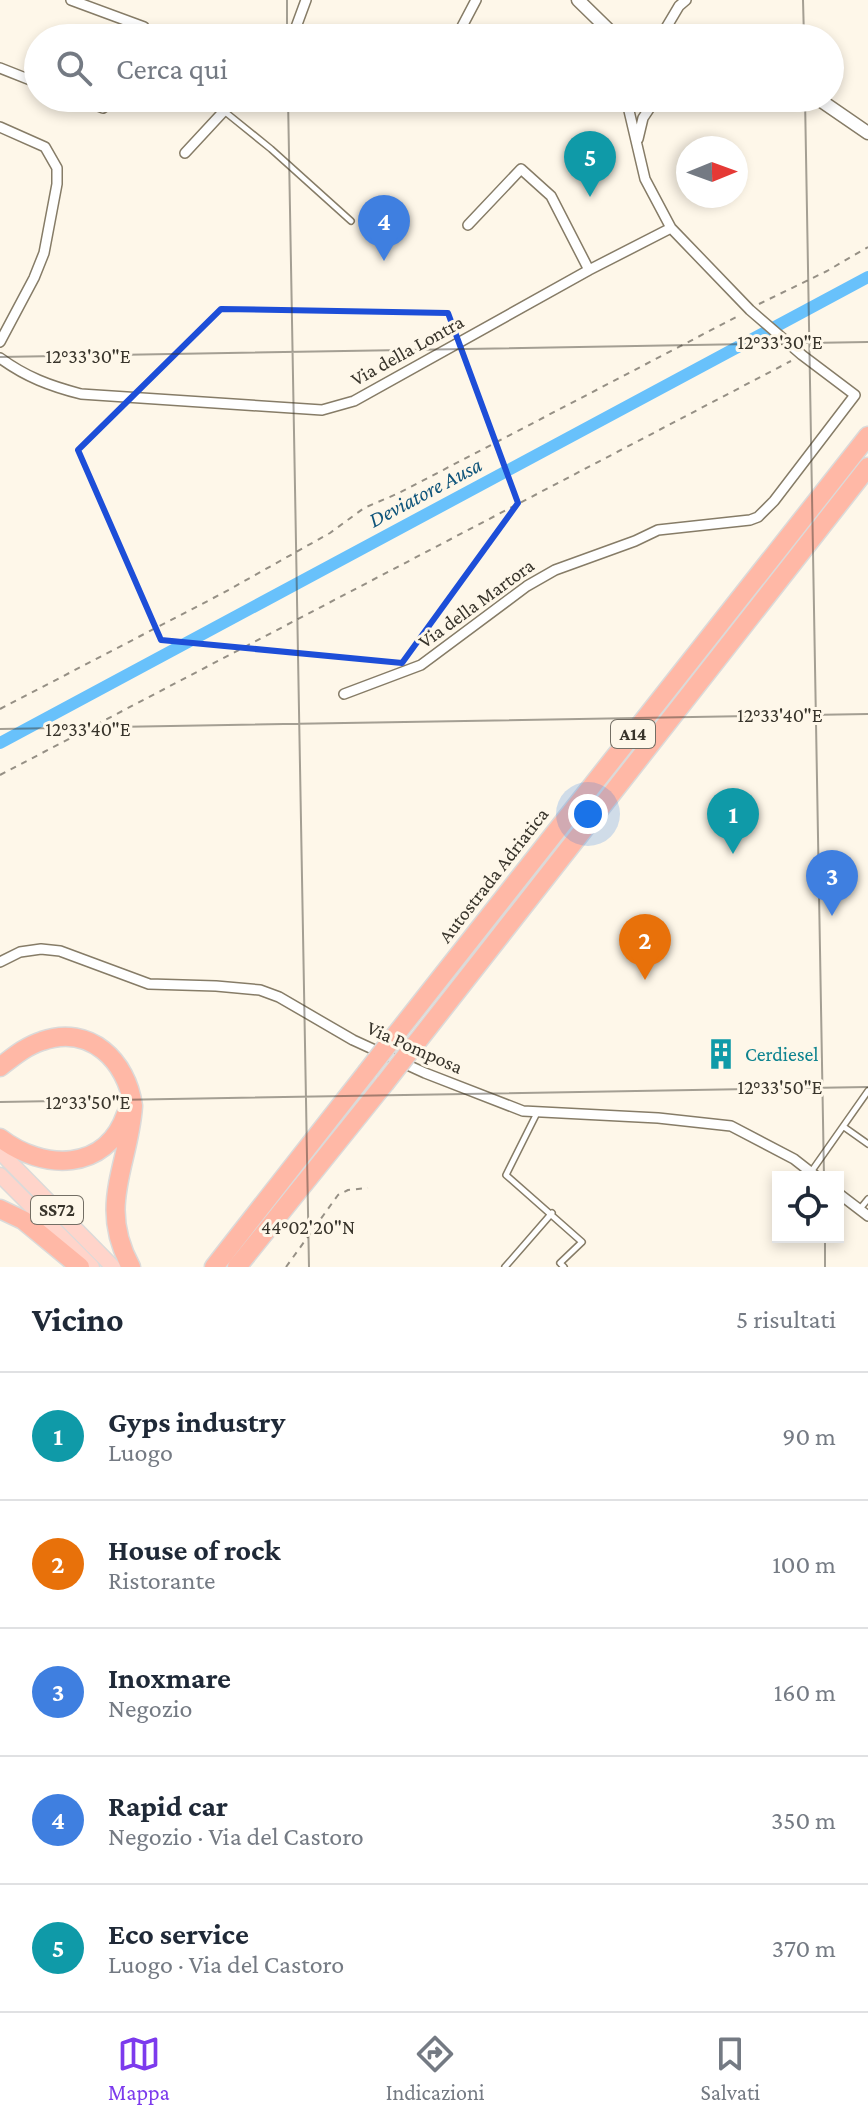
<!DOCTYPE html>
<html lang="it">
<meta charset="utf-8">
<style>
:root{--surface:#fff;--page:#f2f2f3;--text:#1f2937;--muted:#747a83;--line:#e0e1e3;--accent:#7c3aed}
body{margin:0;font-family:"Crimson Pro",serif;background:var(--page);color:var(--text)}
.controls{position:absolute;right:24px;bottom:24px;display:grid;overflow:hidden;border-radius:0px;box-shadow:0 4px 12px #0003}
.controls button{width:72px;height:72px;display:grid;place-items:center;padding:0;border:0;border-bottom:2px solid var(--line);background:var(--surface);color:var(--text);font:40px sans-serif}
.compass{position:absolute;left:676px;top:136px;width:72px;height:72px;border-radius:50%;background:var(--surface);box-shadow:0 4px 12px #0003;rotate:89deg}
.you{position:absolute;left:588px;top:814px;width:28px;height:28px;margin:-20px;border:6px solid #fff;border-radius:50%;background:#1a73e8;box-shadow:0 0 0 12px #1a73e833}
.badge{display:grid;place-items:center;width:52px;height:52px;border-radius:50%;background:var(--accent);color:#fff;font-size:26px;font-weight:700}
.pin{position:absolute;translate:-50% -66px;filter:drop-shadow(0 2px 4px #0008)}
.pin::after{content:'';position:absolute;top:42px;width:28px;height:24px;background:inherit;clip-path:polygon(0 0,100% 0,50% 100%)}
.list{margin:0;padding:0;list-style:none}
h2{display:flex;justify-content:space-between;align-items:center;height:104px;margin:0;padding:0 32px;font-size:34px}
h2 small{font-size:26px;font-weight:400;color:var(--muted)}
.list li{display:grid;grid-template-columns:52px 1fr auto;gap:24px;align-items:center;box-sizing:border-box;height:128px;padding:0 32px;border-top:2px solid var(--line)}
.list b{display:block;font-size:30px;white-space:nowrap}
.list p{margin:0;font-size:26px;white-space:nowrap;color:var(--muted)}
.list em{font-size:26px;font-style:normal;color:var(--muted)}
.icon{flex:none;width:44px;height:44px;fill:none;stroke:currentColor;stroke-width:2;stroke-linecap:round;stroke-linejoin:round}
.map{position:relative;flex:none;width:868px;height:1267px;overflow:hidden}
.search{position:absolute;background:var(--surface);box-shadow:0 4px 12px #0003;left:24px;right:24px;top:24px;height:88px;display:flex;align-items:center;gap:20px;box-sizing:border-box;padding:0 28px;border-radius:44px;color:var(--muted);font-size:30px}
.sheet{height:744px;background:var(--surface)}
nav{display:flex;justify-content:space-around;align-items:center;box-sizing:border-box;height:112px;border-top:2px solid var(--line);background:var(--surface);font-size:22px;color:var(--muted)}
nav a{display:grid;justify-items:center;gap:4px}
nav .on{color:var(--accent)}
.map>svg:first-child{display:block}
.lines{fill:none;stroke-linecap:round;stroke-linejoin:round}
.canal{stroke:#68c1fb;stroke-width:12}
.service-casing{stroke:#867c67;stroke-width:8}
.minor-casing{stroke:#867c67;stroke-width:12}
.tertiary-casing{stroke:#867c67;stroke-width:15}
.primary-casing{stroke:#dbdad9;stroke-width:17}
.motorway-casing{stroke:#dbdad9;stroke-width:21}
.path{stroke:#969085;stroke-width:2;stroke-dasharray:6 6;stroke-linecap:butt}
.service{stroke:#fff;stroke-width:5}
.minor{stroke:#fff;stroke-width:9}
.tertiary{stroke:#fff;stroke-width:12}
.primary{stroke:#ffd4ca;stroke-width:14}
.motorway{stroke:#ffb8a6;stroke-width:18}
.motorway-bridge-casing{stroke:#dbdad9;stroke-width:21;stroke-linecap:butt}
.motorway-bridge{stroke:#ffb8a6;stroke-width:18}
.marked{fill:none;stroke:#1d4ed8;stroke-width:6;stroke-linejoin:round}
.ticks{fill:none;stroke:#38342b;stroke-width:2;stroke-opacity:0.45}
.labels{text-anchor:middle;dominant-baseline:central;stroke-width:6;stroke-linejoin:round;paint-order:stroke}
.shield{fill:#fef7e9;stroke:#736e64;stroke-width:2}
.shield-label{font-size:18px;font-weight:bold;fill:#38342b}
.street-label{font-size:20px;fill:#38342b;stroke:#fef7e9}
.culture-label{font-size:20px;fill:#0d838f;stroke:#fef7e9;text-anchor:start}
.water-label{font-size:22px;font-style:italic;fill:#0f547a;stroke:#fef7e9}
.ticks-label{font-size:20px;text-anchor:middle;fill:#38342b;stroke:#fef7e9;stroke-width:6;stroke-linejoin:round;paint-order:stroke}
</style>
<div class="map">
<svg width="868" height="1267" viewBox="0 0 868 1267">
<rect width="100%" height="100%" fill="#fef7e9"/>
<g class="lines">
<path class="canal" d="M0,743L868,277"/>
<defs>
<path id="service" d="M224,111L271,149L351,221
M537,1113L506,1175L582,1242L560,1263L564,1267
M844,1127L868,1144
M811,1172L868,1091
M859,1210L868,1199
M505,1267L552,1213"/>
<path id="minor" d="M71,0L144,27
M292,38L306,0
M456,38L476,0
M660,38L679,6L686,0
M0,68L38,83
M77,98L103,108
M413,98L422,103L425,98
M0,127L45,147L57,168V184L44,253L34,278L0,342
M638,139L643,118L655,100
M185,153L236,98
M468,225L521,169L551,196L589,270
M0,358C26,377 50,386 81,394L322,410L354,401L589,270L671,228
M344,694L421,665L527,586L555,570L635,541L658,530L750,520L758,517L774,501L855,395L802,355L750,310L671,228L645,179L626,98
M0,962L20,952L41,949L60,951L149,984L216,986L260,990L279,997L353,1040L425,1073L523,1111L658,1118L731,1126L794,1159L817,1177
M838,1193L868,1216"/>
<path id="tertiary" d="M578,0L617,38
M637,98L647,101L660,98
M817,98L868,133"/>
<path id="primary" d="M0,1152L113,1267
M0,1175L92,1267"/>
<path id="motorway" d="M397,1033L868,436
M417,1042L868,467
M0,1067C13,1057 26,1046 42,1041C90,1024 127,1061 133,1106C129,1166 97,1205 131,1267
M0,1138C43,1171 106,1172 126,1114
M0,1209L23,1220L80,1267
M214,1267L366,1073
M237,1267L385,1083"/>
</defs>
<use href="#service" class="service-casing"/>
<use href="#minor" class="minor-casing"/>
<use href="#tertiary" class="tertiary-casing"/>
<use href="#primary" class="primary-casing"/>
<use href="#motorway" class="motorway-casing"/>
<path class="path" d="M798,98L807,101
M669,105L677,98
M759,304L827,271L868,247
M0,709L223,593L330,533L364,508L399,493L740,315
M0,775L791,361
M286,1267L338,1195L348,1190L368,1188"/>
<use href="#service" class="service"/>
<use href="#minor" class="minor"/>
<use href="#tertiary" class="tertiary"/>
<use href="#primary" class="primary"/>
<use href="#motorway" class="motorway"/>
<defs>
<path id="motorway-bridge" d="M366,1073L397,1033
M385,1083L417,1042"/>
</defs>
<use href="#motorway-bridge" class="motorway-bridge-casing"/>
<use href="#motorway-bridge" class="motorway-bridge"/>
</g>
<path class="marked" d="M221,309L448,313L518,503L402,663L161,640L78,450Z"/>
<path class="ticks" d="M287,0V38M803,0L804,38M288,98L309,1267M805,98L824,1177M0,357L868,342M0,729L868,714M0,1102L868,1087M825,1237V1267"/>
<defs>
<symbol id="building-bare" viewBox="-9 -9 18 18"><path d="M-4-6H4V6H1V3H-1V6H-4ZM-2.5-4.3h1.7v1.8h-1.7ZM.8-4.3h1.7v1.8H.8ZM-2.5-1h1.7V.8h-1.7ZM.8-1h1.7V.8H.8Z" fill="#0f9aa8" stroke="#fef7e9" stroke-width="2.5" paint-order="stroke"/></symbol>
</defs>
<g fill-rule="evenodd">
<use href="#building-bare" x="699" y="1032" width="44" height="44"/>
</g>
<g class="labels">
<g class="shield">
<rect x="611" y="720" width="44" height="28" rx="6"/>
<rect x="31" y="1196" width="52" height="28" rx="6"/>
</g>
<g class="shield-label">
<text x="633" y="734">A14</text>
<text x="57" y="1210">SS72</text>
</g>
<g class="street-label">
<text transform="translate(407 350) rotate(-29)">Via della Lontra</text>
<text transform="translate(476 603) rotate(-36)">Via della Martora</text>
<text transform="translate(493 875) rotate(-52)">Autostrada Adriatica</text>
<text transform="translate(415 1047) rotate(24)">Via Pomposa</text>
</g>
<g class="culture-label">
<text x="745" y="1054">Cerdiesel</text>
</g>
<g class="water-label">
<text transform="translate(425 492) rotate(-28)">Deviatore Ausa</text>
</g>
</g>
<g class="ticks-label">
<text x="780" y="349">12°33'30"E</text>
<text x="88" y="363">12°33'30"E</text>
<text x="780" y="722">12°33'40"E</text>
<text x="88" y="736">12°33'40"E</text>
<text x="780" y="1094">12°33'50"E</text>
<text x="88" y="1109">12°33'50"E</text>
<text x="308" y="1234">44°02'20"N</text>
</g>
</svg>
<div class="controls">
<button><svg class="icon" aria-label="locate" viewBox="0 0 24 24"><circle cx="12" cy="12" r="6"/><path d="M12 2v4M12 18v4M2 12h4M18 12h4"/></svg></button>
</div>
<svg class="compass" viewBox="-18 -18 36 36"><path d="M0-13l5 13h-10z" fill="#e53935"/><path d="M0 13l5-13h-10z" fill="#747a83"/></svg>
<div class="you"></div>
<div class="pin badge" style="left:733px;top:854px;background:#0f9aa8">1</div>
<div class="pin badge" style="left:645px;top:980px;background:#e8710a">2</div>
<div class="pin badge" style="left:832px;top:916px;background:#3f7fe0">3</div>
<div class="pin badge" style="left:384px;top:261px;background:#3f7fe0">4</div>
<div class="pin badge" style="left:590px;top:197px;background:#0f9aa8">5</div>
<div class="search"><svg class="icon" aria-label="search" viewBox="0 0 24 24"><circle cx="10" cy="10" r="6"/><path d="M15 15l6 6"/></svg>Cerca qui</div>
</div>
<section class="sheet">
<h2>Vicino<small>5 risultati</small></h2>
<ul class="list">
<li><span class="badge" style="background:#0f9aa8">1</span><div><b>Gyps industry</b><p>Luogo</p></div><em>90 m</em></li>
<li><span class="badge" style="background:#e8710a">2</span><div><b>House of rock</b><p>Ristorante</p></div><em>100 m</em></li>
<li><span class="badge" style="background:#3f7fe0">3</span><div><b>Inoxmare</b><p>Negozio</p></div><em>160 m</em></li>
<li><span class="badge" style="background:#3f7fe0">4</span><div><b>Rapid car</b><p>Negozio · Via del Castoro</p></div><em>350 m</em></li>
<li><span class="badge" style="background:#0f9aa8">5</span><div><b>Eco service</b><p>Luogo · Via del Castoro</p></div><em>370 m</em></li>
</ul>
</section>
<nav>
<a class="on"><svg class="icon" aria-label="map" viewBox="0 0 24 24"><path d="M3 6l6-2 6 2 6-2v14l-6 2-6-2-6 2zM9 4v14M15 6v14"/></svg>Mappa</a>
<a><svg class="icon" aria-label="directions" viewBox="0 0 24 24"><path d="M12 3l9 9-9 9-9-9zM9 14v-3h6M13 9l2 2-2 2"/></svg>Indicazioni</a>
<a><svg class="icon" aria-label="saved" viewBox="0 0 24 24"><path d="M7 4h10v16l-5-4-5 4z"/></svg>Salvati</a>
</nav>
